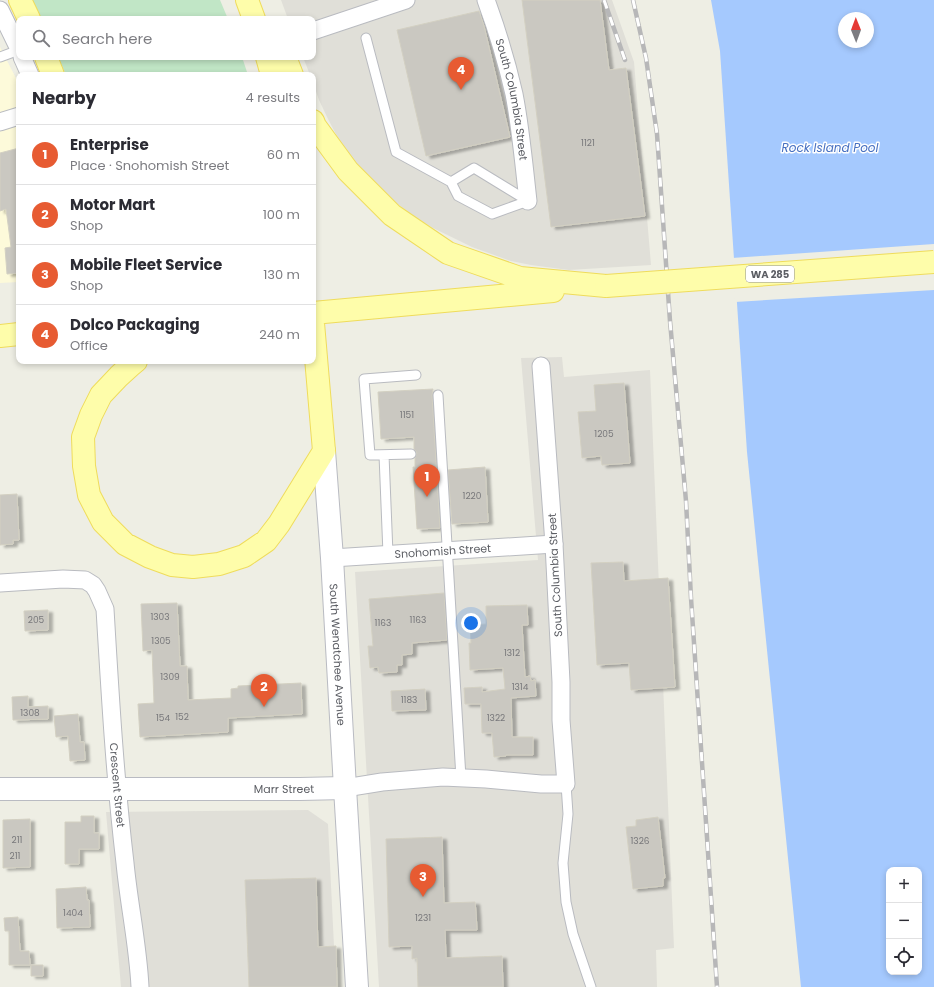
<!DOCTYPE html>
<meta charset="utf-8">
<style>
:root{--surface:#fff;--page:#f2f2f3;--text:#2b2b33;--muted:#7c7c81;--line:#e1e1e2;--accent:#e75b32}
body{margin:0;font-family:Poppins,sans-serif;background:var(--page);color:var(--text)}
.controls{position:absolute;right:12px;bottom:12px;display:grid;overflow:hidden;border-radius:8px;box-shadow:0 2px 6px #0003}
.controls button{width:36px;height:36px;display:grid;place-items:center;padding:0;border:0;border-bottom:1px solid var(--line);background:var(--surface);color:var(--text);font:20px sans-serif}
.compass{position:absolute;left:838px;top:12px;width:36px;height:36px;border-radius:50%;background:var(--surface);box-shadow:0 2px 6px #0003;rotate:359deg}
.you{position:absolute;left:471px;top:623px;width:14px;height:14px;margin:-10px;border:3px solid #fff;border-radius:50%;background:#1a73e8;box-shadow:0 0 0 6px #1a73e833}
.badge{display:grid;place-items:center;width:26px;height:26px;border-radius:50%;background:var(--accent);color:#fff;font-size:13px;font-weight:700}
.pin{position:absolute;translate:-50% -33px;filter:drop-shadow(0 1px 2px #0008)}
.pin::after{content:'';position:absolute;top:21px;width:14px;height:12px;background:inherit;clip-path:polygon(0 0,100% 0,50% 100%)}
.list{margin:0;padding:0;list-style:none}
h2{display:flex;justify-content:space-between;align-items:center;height:52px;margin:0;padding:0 16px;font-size:17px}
h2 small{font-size:13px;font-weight:400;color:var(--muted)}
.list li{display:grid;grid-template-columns:26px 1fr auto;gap:12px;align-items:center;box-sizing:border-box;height:60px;padding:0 16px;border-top:1px solid var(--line)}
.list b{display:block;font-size:15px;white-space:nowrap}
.list p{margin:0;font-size:13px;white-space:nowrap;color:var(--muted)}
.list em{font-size:13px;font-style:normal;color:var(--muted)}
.icon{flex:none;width:22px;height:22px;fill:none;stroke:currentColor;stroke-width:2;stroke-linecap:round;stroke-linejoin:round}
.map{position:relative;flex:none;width:934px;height:987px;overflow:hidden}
.search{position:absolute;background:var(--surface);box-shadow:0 2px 6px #0003;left:16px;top:16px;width:300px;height:44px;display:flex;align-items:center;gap:10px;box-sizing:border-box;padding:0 14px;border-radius:8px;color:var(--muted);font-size:15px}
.panel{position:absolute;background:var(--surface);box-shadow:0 2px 6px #0003;left:16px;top:72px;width:300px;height:292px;border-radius:8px}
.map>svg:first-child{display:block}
.commercial{fill:#fdfada}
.industrial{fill:#e0dfd8}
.green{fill:#c1e6c6}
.water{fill:#a5c9fe;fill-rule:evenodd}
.pier{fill:#eeeee4}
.building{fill:#cac8c1;stroke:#d3d0c2;filter:url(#shadow)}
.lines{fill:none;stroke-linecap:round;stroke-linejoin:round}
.service-casing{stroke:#b9bbc0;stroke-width:11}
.minor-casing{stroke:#b9bbc0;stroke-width:19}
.secondary-casing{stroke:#b9bbc2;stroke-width:24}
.primary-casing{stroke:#efdc5c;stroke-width:24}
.service{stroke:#fff;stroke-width:9}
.minor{stroke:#fff;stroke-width:17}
.secondary{stroke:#fff;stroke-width:22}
.primary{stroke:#fefdaa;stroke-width:22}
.rail-casing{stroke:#b7b7b8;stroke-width:4.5}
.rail{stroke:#fff;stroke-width:3;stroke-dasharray:9;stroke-linecap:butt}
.primary-bridge-casing{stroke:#efdc5c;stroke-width:24;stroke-linecap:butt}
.primary-bridge{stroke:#fefdaa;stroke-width:22}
.labels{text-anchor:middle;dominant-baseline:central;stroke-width:3;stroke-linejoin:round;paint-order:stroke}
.number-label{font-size:9px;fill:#78787b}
.shield{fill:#fff;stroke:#8d8e92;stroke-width:1}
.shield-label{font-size:10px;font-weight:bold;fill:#5c5e64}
.street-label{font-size:11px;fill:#5c5e64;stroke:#fff}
.water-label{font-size:12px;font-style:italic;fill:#4770c1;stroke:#fff}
</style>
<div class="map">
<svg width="934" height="987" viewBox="0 0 934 987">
<defs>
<filter id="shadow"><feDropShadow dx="4.5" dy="2.5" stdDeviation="1" flood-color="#0004"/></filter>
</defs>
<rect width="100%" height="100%" fill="#eeeee4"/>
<path class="commercial" d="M0,47L19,84V282L0,283Z"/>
<path class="industrial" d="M281,0H612L634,62L651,265L569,270L531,265L511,261L472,247L433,228L414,216L396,203L379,188L364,172L350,156L338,138L328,119L319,100L313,83V75H310L303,57H313V19H288Z
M562,357L564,377L650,370L674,948L656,950L657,987H379L355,572L538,560L521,358Z
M308,810L328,824L336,987H121L106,812Z"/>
<path class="green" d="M31,0H220L228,19H40Z
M58,57H242L248,75H66Z"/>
<path class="water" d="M711,0H934V987H801L747,452L720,51ZM844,18H868V42H844ZM889,870H919V972H889Z"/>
<path class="pier" d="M934,244V290L735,302L732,258Z"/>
<path class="building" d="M522,0H600L609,70L626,68L645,216L551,227Z
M479,11L484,26L510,137L426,156L397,30Z
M19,148V273L7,274L5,248L11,247L6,209L0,211V153Z
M624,383L630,463L602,465L601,456L582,458L578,412L596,411L594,385Z
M433,389L432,395L440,528L417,529L413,467H415V458L417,453L414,449V437L381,439L378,392Z
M485,467L488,522L452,524L448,470Z
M17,494L19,540H13V544L0,545V495Z
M623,562L624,581L668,578L675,687L631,690L629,663L597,665L591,563Z
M444,593L447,640L412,643V654L402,655V665H397V672L379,673L378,667L370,668L368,646H373L369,599Z
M177,603L180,666H187L188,700L231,698V689L238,688V686L301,683L302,714L228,718V732L140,737L138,704L154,703L152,650L143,651L141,604Z
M527,605L528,625H522L525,677L530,676L531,681L535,680L536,696L511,698L512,737H533V755H506V756L494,757L492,733H482L481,704H465L464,688L482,687V692L505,689L503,668L470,670L469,643H471L470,625L486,624V606Z
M48,610V630L25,631L24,611Z
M425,689L426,710L392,711L391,691Z
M28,696V707L48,706V719L13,720L12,697Z
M78,714L80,742H84L85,760L70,761L68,736L56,737L54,716Z
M81,816H94V833H99V849H79V864H65V822H81Z
M658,817L665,878H663V886L633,889L626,827L636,826V820Z
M30,819V867L3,868V820Z
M442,837L444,903L475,902L476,912L477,930H445L446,958L502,956L503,987H418L417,958L412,959V946L389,947L386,839Z
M316,878L318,947L336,946L337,987H249L245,880Z
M86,887L87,900H89L90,927L57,928L56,889Z
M18,917L20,951H29L30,965H9V931H5L4,918Z
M31,965H43V976H31Z"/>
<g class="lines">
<defs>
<path id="service" d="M366,38L396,152L451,182L458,196L492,214L528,201L474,168L451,182
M0,57L19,50
M438,395L461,778
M411,454L370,455L364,379L416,375
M384,455L388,554
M566,784L568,814L563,863L566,902L573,934L591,987"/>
<g id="minor">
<path id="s1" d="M486,0C497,30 507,63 514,94C521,130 524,166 528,201"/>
<path d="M0,10L19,49"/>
<path d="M313,31L406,0"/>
<path d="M22,57L30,75"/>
<path d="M0,122L19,116"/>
<path id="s2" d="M332,558L554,544"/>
<path id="s3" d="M0,583L63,579L85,580L93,585L97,591L105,609C110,693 115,779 125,863C129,905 138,945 140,987"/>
<path d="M345,788L382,782L443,777L486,779L541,784H566L561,720V682L554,544L541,366"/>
</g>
<g id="secondary">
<path id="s4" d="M324,451L332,558L345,788L357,987"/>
<path id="s5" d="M0,789H300L345,788"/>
</g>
<path id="primary" d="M20,0L29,19
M247,0L254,19
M46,57L53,75
M267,57L272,75
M285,57L292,75
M313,121L315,126L348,171L392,215L448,253L520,278L606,286
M313,313L553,291
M0,336L19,334
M136,361L130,366L119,376L101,395L91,415L83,437L84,466L89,495L103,522L125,544L150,557L172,565L193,567L219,564L244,556L266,541L279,524L324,451L313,323"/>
</defs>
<use href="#service" class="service-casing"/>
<use href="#minor" class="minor-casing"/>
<use href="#secondary" class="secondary-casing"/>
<use href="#primary" class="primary-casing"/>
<use href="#service" class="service"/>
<use href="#minor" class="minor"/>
<use href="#secondary" class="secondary"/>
<use href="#primary" class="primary"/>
<defs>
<path id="rail" d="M604,0L625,60
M633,0L646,58L657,134L670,321L686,501L691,598L717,987"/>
</defs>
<use href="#rail" class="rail-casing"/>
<use href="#rail" class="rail"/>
<defs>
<path id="primary-bridge" d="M606,286L934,262"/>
</defs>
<use href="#primary-bridge" class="primary-bridge-casing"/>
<use href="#primary-bridge" class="primary-bridge"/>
</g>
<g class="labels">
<g class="number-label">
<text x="588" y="143">1121</text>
<text x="407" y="415">1151</text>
<text x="604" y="434">1205</text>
<text x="472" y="496">1220</text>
<text x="160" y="617">1303</text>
<text x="36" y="620">205</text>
<text x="418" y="620">1163</text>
<text x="383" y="623">1163</text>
<text x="161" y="641">1305</text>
<text x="512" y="653">1312</text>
<text x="170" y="677">1309</text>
<text x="520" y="687">1314</text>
<text x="409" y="700">1183</text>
<text x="30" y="713">1308</text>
<text x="182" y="717">152</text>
<text x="163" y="718">154</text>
<text x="496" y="718">1322</text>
<text x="17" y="840">211</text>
<text x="640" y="841">1326</text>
<text x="15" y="856">211</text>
<text x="73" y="913">1404</text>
<text x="423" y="918">1231</text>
</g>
<rect class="shield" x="746" y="266" width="48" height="16" rx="3"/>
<g class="shield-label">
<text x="770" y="274">WA 285</text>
</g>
<g class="street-label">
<text stroke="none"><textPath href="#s1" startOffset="103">South Columbia Street</textPath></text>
<text stroke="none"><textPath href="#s2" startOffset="111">Snohomish Street</textPath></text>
<text transform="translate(555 575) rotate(-93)">South Columbia Street</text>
<text stroke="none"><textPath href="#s4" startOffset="204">South Wenatchee Avenue</textPath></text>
<text stroke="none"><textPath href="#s3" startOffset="298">Crescent Street</textPath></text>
<text stroke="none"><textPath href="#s5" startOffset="284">Marr Street</textPath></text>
</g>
<g class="water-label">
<text x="830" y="147">Rock Island Pool</text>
</g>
</g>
</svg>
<div class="controls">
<button>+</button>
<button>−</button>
<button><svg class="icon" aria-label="locate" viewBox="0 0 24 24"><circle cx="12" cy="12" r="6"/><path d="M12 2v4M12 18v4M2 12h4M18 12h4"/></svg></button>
</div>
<svg class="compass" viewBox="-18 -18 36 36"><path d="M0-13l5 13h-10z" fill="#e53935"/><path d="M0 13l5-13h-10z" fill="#7c7c81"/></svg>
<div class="you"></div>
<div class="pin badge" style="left:427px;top:497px">1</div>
<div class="pin badge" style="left:264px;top:707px">2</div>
<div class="pin badge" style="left:423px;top:897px">3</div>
<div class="pin badge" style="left:461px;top:90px">4</div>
<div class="search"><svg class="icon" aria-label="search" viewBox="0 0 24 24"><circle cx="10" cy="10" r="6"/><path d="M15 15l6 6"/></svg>Search here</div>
<section class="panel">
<h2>Nearby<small>4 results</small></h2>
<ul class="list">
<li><span class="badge">1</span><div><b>Enterprise</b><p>Place · Snohomish Street</p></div><em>60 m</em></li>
<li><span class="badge">2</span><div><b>Motor Mart</b><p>Shop</p></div><em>100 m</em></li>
<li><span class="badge">3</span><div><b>Mobile Fleet Service</b><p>Shop</p></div><em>130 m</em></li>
<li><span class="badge">4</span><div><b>Dolco Packaging</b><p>Office</p></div><em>240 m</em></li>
</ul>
</section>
</div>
